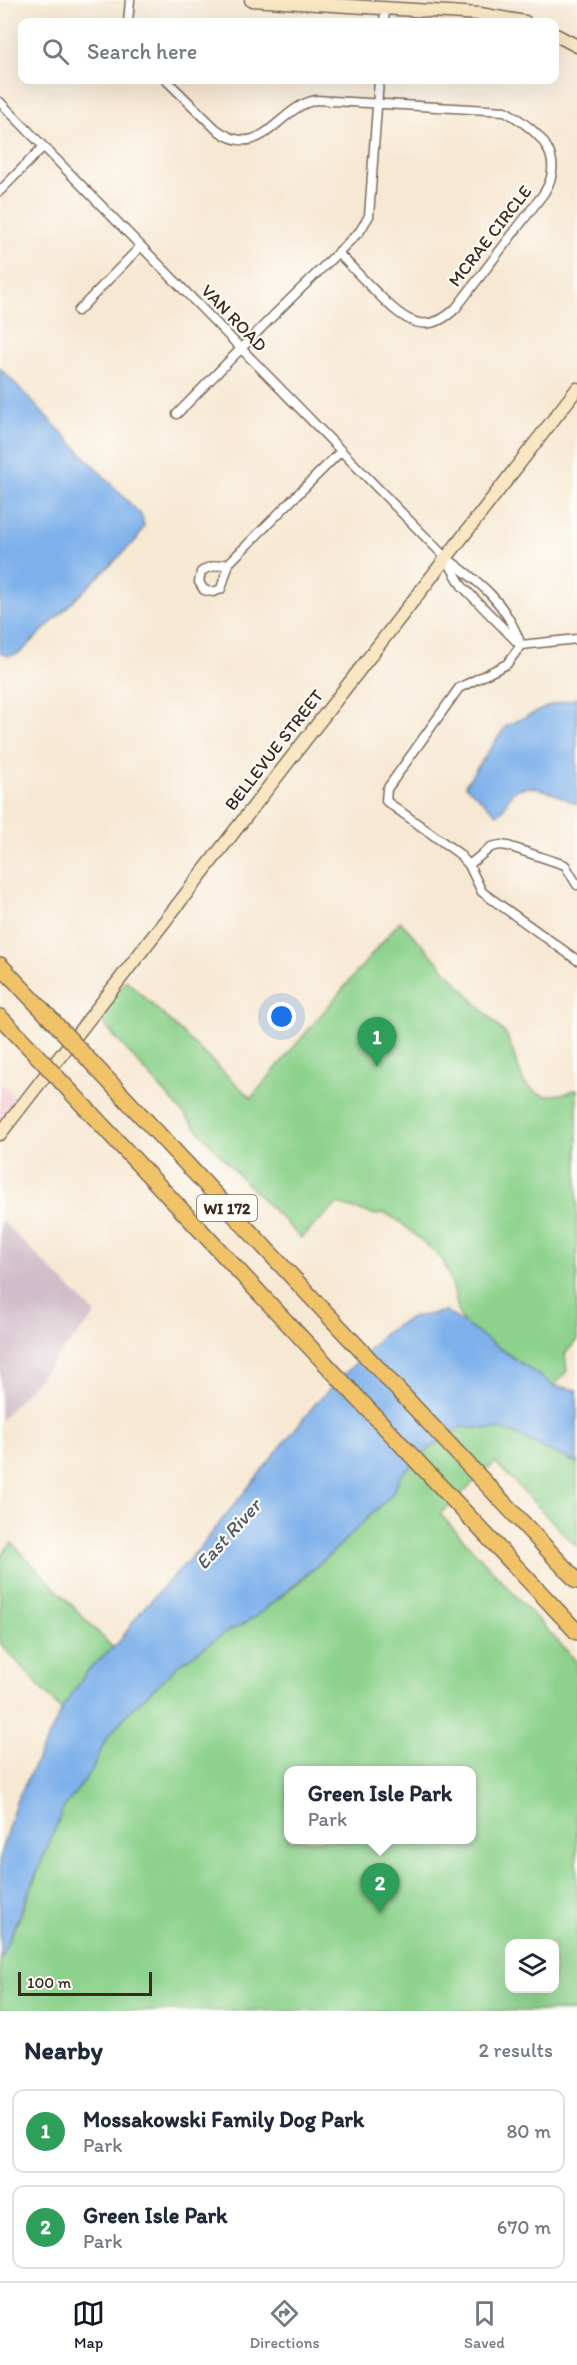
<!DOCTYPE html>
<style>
:root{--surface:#fff;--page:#f2f2f3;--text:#1f2937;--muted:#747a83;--line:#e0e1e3;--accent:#111827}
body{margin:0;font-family:Itim,sans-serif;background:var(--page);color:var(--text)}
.controls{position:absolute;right:18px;bottom:18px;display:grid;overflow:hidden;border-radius:12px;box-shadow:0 6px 24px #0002}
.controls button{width:54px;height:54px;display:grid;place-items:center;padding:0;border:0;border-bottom:2px solid var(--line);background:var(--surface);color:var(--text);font:30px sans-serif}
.scale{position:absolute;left:18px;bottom:15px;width:134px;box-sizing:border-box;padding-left:6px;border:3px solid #3b2a1e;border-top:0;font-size:16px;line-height:21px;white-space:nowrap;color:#3b2a1e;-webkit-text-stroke:4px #fdfcf7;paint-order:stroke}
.you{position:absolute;left:282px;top:1017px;width:21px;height:21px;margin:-15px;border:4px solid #fff;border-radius:50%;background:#1a73e8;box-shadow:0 0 0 9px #1a73e833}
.badge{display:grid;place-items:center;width:39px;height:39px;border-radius:50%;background:var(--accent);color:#fff;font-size:20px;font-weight:700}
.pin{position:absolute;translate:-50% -50px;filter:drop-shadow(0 2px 3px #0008)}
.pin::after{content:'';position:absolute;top:32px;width:21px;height:18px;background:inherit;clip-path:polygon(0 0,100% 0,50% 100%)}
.popup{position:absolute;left:284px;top:1766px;width:192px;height:78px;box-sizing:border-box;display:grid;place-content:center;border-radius:12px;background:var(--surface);filter:drop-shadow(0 2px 4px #0005);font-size:20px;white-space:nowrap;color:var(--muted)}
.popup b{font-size:22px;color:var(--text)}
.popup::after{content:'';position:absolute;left:50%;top:100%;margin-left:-12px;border:12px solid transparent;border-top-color:var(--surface)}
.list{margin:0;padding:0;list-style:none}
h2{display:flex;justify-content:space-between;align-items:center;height:78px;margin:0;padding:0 24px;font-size:26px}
h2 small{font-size:20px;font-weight:400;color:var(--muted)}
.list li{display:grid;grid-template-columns:39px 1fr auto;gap:18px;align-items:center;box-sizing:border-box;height:84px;margin:0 12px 12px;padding:0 12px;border:2px solid var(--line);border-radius:12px}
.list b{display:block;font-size:22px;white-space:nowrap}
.list p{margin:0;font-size:20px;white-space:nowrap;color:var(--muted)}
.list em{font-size:20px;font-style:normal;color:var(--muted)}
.icon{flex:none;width:33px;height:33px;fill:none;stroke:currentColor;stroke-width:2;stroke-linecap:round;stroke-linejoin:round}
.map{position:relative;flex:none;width:577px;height:2011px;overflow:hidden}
.search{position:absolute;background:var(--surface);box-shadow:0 6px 24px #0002;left:18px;right:18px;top:18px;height:66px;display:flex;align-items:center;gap:15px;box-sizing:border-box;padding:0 21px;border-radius:12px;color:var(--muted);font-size:22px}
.sheet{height:270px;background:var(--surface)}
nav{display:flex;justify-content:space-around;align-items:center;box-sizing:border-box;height:84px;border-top:2px solid var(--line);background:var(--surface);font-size:16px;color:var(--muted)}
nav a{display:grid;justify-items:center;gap:3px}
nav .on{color:var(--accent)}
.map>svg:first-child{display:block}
.built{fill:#f6cfd6}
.industrial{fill:#d1bdc9}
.green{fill:#8cd28c;stroke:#647e55;stroke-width:1.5;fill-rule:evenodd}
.water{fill:#7eb1eb;stroke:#5c6e84;stroke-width:1.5}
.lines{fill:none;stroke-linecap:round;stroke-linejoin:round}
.street-casing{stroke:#7d6c5d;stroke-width:11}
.secondary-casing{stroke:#7d6c5d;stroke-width:15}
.highway-casing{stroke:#7d6c5d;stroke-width:18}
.street{stroke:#fff;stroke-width:8}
.secondary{stroke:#f9e7c3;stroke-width:12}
.highway{stroke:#f1c369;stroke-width:15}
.highway-bridge-casing{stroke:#7d6c5d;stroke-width:18;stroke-linecap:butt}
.highway-bridge{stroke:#f1c369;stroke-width:15}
.labels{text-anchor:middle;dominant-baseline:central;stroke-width:4.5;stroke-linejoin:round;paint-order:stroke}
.shield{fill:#fdfcf7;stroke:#75695f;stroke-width:1.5}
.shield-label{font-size:16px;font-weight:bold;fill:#3b2a1e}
.street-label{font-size:18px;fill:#3b2a1e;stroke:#fdfcf7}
.water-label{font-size:20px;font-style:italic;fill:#525966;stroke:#fdfcf7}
</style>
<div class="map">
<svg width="577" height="2011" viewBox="0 0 577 2011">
<rect width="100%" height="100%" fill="#fdfcf7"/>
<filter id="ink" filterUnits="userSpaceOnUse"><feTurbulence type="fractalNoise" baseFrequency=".0167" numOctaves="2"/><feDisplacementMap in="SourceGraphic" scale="12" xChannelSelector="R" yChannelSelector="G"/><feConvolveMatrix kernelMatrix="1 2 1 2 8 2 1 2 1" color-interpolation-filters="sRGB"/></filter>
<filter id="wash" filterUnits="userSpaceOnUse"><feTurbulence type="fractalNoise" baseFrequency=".008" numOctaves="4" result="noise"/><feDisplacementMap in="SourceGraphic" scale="24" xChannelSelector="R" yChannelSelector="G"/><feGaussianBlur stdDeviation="1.35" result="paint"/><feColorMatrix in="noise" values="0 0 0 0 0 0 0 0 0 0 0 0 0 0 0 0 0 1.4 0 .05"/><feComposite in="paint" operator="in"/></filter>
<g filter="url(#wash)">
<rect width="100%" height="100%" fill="#f7e8d3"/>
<path class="built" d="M0,1081L22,1105L0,1134Z"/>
<path class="industrial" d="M0,1219L96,1314L0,1421Z"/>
<path class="green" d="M400,921L507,1036L524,1083L537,1093L547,1096L567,1093L577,1089V1340L565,1354L567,1371L554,1386L464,1324L459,1314L453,1287L443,1260L399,1221L385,1213L376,1215L337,1204L301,1238L243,1180L97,1017L126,980L251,1098Z
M461,1427L506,1430L577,1463V1547L495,1462L440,1514L577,1662V2011H0V1961L4,1949L20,1917L63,1809L92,1770L106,1739L128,1713L181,1663L227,1632L254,1618L290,1590L333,1552L392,1494L401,1475L430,1448ZM288,1770H472V1840H288ZM510,1944H554V1988H510Z
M12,1543L113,1648L89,1669L62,1711L0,1643V1555Z"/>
<path class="water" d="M0,368L142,516L144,526L137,539L20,653L9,656L0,653Z
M577,698V804C560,797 524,775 510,796C506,803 504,812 497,814L465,785L506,726L551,705Z
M446,1311L554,1386L577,1390V1463L506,1430L461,1427L430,1448L401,1475L392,1494L333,1552L254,1618L227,1632L181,1663L128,1713L106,1739L92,1770L63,1809L0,1961V1855L16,1802L65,1704L89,1669L119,1642L141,1611L198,1550L316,1403L386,1332L410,1318Z"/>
</g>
<g filter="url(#ink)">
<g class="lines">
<defs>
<path id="street" d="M128,22L130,0
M384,22L385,9
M166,80L216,129C262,164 276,108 316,100L505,111C536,129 568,155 544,193L456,308C423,341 399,315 374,290C362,278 350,265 338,253
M0,102L445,557C481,583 506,602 521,645
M0,191L43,147
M78,311L141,246
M177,414L274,315L360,231L369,216L379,80
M447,560L462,586L520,645
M229,563L207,568L201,572L199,582L204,590L213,592L221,589L229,563L341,451
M577,639L521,645L507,664L459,688L387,789L386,801L458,853L469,865L482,892L577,960
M469,865L491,847L500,845L508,846L565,865L577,885"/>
<path id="secondary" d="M251,0L480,14L525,22
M554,34L577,46
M0,1134L577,389"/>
<path id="highway" d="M0,965L52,1020
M0,1017L30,1048
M91,1062L577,1581
M69,1090L577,1632"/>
</defs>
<use href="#street" class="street-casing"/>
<use href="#secondary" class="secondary-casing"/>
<use href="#highway" class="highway-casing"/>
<use href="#street" class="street"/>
<use href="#secondary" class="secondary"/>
<use href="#highway" class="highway"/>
<defs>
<path id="highway-bridge" d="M52,1020L91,1062
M30,1048L69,1090"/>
</defs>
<use href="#highway-bridge" class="highway-bridge-casing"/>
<use href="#highway-bridge" class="highway-bridge"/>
</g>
</g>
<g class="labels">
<rect class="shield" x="197" y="1195" width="60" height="26" rx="4.5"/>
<g class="shield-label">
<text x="227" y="1208">WI 172</text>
</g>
<g class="street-label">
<text transform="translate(490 236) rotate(-52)">MCRAE CIRCLE</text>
<text transform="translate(234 318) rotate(46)">VAN ROAD</text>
<text transform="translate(274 750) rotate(-52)">BELLEVUE STREET</text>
</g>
<g class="water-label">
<text transform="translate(228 1534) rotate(-48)">East River</text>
</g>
</g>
</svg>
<div class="controls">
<button><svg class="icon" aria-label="layers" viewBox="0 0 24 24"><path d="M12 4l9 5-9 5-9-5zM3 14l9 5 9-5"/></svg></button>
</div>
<div class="scale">100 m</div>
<div class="you"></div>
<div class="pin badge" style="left:377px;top:1067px;background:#2e9e5b">1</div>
<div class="pin badge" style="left:380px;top:1913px;background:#2e9e5b">2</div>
<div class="popup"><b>Green Isle Park</b>Park</div>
<div class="search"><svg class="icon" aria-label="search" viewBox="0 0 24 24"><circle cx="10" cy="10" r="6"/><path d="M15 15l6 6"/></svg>Search here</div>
</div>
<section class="sheet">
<h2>Nearby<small>2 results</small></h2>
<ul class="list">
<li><span class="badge" style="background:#2e9e5b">1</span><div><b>Mossakowski Family Dog Park</b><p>Park</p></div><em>80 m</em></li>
<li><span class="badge" style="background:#2e9e5b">2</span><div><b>Green Isle Park</b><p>Park</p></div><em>670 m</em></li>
</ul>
</section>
<nav>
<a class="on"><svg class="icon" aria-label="map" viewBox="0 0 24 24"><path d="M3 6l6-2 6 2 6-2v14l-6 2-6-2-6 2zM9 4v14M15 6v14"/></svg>Map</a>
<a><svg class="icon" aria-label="directions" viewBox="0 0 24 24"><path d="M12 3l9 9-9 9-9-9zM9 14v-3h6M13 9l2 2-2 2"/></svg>Directions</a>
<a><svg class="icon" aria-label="saved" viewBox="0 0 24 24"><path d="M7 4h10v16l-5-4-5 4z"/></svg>Saved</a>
</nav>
